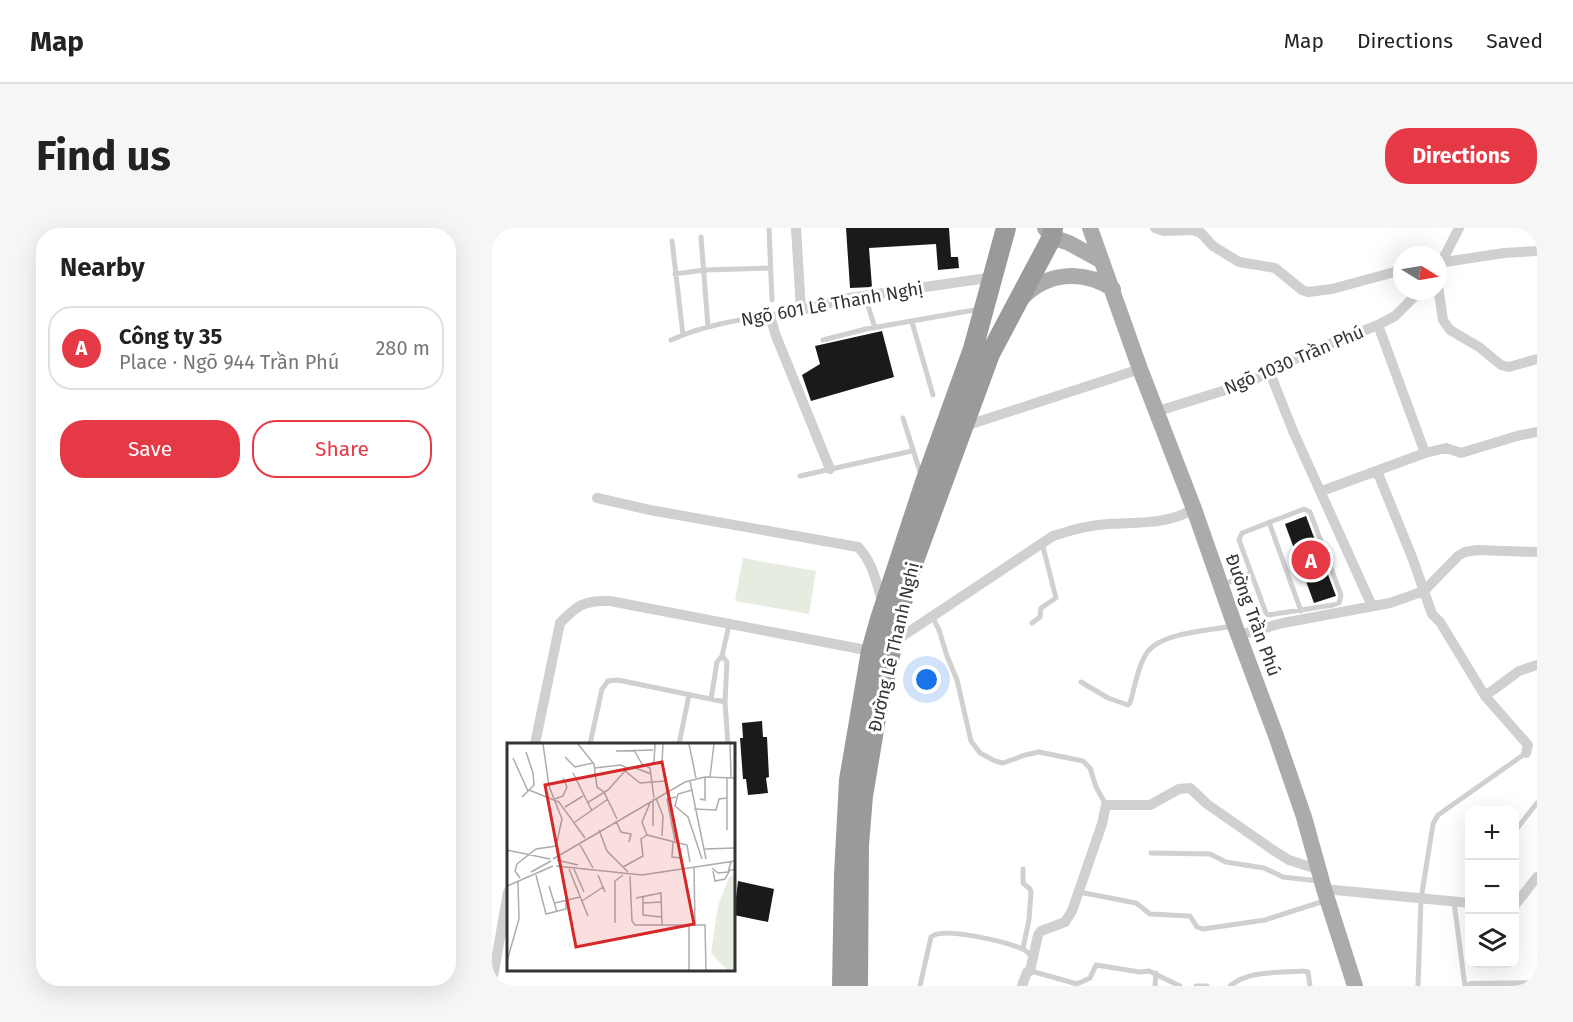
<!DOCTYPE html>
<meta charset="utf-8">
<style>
:root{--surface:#fff;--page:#f6f6f6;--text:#222;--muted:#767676;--line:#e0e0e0;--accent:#e63946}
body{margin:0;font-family:"Fira Sans",sans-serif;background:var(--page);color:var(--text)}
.controls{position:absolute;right:18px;bottom:18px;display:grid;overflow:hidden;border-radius:12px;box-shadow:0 6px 24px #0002}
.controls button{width:54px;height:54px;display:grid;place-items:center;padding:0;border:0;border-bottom:2px solid var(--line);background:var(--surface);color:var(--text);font:30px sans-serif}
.compass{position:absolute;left:901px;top:18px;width:54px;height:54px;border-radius:50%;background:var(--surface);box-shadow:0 6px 24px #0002;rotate:101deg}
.you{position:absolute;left:435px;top:452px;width:21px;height:21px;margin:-15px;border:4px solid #fff;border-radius:50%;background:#1a73e8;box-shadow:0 0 0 9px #1a73e833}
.badge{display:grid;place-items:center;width:39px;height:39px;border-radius:50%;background:var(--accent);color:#fff;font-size:20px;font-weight:700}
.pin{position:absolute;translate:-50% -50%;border:3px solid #fff;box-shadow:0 2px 6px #0006}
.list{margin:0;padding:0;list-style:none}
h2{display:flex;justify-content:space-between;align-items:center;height:78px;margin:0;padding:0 24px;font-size:26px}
h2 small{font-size:20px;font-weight:400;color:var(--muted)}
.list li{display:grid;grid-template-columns:39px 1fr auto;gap:18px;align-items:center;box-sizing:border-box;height:84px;margin:0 12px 12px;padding:0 12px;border:2px solid var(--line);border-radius:24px}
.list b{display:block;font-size:22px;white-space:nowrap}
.list p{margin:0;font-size:20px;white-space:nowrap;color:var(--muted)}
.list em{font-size:20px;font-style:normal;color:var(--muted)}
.actions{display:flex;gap:12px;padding:18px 24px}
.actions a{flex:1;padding:14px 0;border:2px solid var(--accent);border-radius:24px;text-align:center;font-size:21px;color:var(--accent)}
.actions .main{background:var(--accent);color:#fff}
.icon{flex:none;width:33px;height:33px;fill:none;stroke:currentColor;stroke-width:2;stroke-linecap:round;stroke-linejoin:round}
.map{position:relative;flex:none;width:1045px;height:758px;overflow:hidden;border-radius:24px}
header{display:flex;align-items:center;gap:36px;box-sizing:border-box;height:84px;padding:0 30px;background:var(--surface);border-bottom:2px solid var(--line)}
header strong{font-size:28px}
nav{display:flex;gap:33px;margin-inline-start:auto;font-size:21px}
.intro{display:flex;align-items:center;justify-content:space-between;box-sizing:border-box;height:144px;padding:0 36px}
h1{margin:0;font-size:42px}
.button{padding:15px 27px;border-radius:24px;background:var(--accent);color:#fff;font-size:21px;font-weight:700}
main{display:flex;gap:36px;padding:0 36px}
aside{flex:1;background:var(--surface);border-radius:24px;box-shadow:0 6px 24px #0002}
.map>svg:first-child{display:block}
.green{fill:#e6ecdf}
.building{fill:#1a1a1a}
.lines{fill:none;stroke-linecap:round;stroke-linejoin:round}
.lane{stroke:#d0d0d0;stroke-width:5}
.street{stroke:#d0d0d0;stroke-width:10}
.primary{stroke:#ababab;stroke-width:16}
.highway{stroke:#9a9a9a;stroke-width:20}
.labels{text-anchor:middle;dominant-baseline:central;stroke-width:6;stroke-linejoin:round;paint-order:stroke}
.street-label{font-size:18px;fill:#333;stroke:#fff}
.inset-road{fill:none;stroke:#adadad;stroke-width:1.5}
.view{fill:#d62828;fill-opacity:0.15;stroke:#d62828;stroke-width:3}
.inset-edge{fill:none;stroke:#333;stroke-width:3}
</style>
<header>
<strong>Map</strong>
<nav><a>Map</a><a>Directions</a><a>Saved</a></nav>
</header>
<div class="intro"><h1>Find us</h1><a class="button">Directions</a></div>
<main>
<aside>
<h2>Nearby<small></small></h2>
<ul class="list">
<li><span class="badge">A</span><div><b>Công ty 35</b><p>Place · Ngõ 944 Trần Phú</p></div><em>280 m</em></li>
</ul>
<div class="actions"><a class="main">Save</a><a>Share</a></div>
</aside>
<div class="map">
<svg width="1045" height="758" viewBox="0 0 1045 758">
<rect width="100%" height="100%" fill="#fff"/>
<path class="green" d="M251,330L324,343L317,386L243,373Z"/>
<path class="building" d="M354,0H457L459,29H466L467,40L446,42L444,16L377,20L380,59L358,60Z
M390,103L402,149L319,173L310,147L328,136L323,118Z
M814,288L844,368L822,375L793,296Z
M270,493L271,509H275L277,549L274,550L276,565L256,567L254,551H251L248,510H251L250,495Z
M246,653L282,661L276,694L242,687Z"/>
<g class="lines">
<path class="lane" d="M277,0L280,72
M209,9L216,99
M180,13L191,107
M183,46L212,42L278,40
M373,68L383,100
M420,94L441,167
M179,112C220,93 266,90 309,82
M331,112L374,101L488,81
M411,190L429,247
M308,248L420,223
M812,281L818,284L849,367L847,375L841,377L776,387L774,385L747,312L750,305Z
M777,294L809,383
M730,357L759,345
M440,388L447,402L455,428L465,452L479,513L488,525L503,533L511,535L533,527L547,524L591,533L598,540L604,559L614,577
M540,395L548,389L549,380L564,370L550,315
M230,428L235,434L233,474L236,516
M589,454L616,470L636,477L638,475C643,459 645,440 654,426C668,404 717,403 741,398
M219,471L225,434L230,428L237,397
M98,516L110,461L116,453L126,452L233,474
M187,516L197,467
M1023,603L1045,575
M659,625L718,626L734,634L772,640L791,649L827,653
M531,641V655L538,661L539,664L537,692L531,720
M587,664L644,675L658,686L698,688L705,699L711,701L773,692L832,673
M962,674L973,758
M539,743L585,756L598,750L604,737L648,744L657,743L688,758
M428,758L439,709C451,698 513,714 528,720C533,721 536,725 540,728
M663,758L664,745
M704,758H715
M738,758C757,742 787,745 811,743L816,744L818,758
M926,758L929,671L941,596L946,587L1034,525"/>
<path class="street" d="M304,0L309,82L357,70L502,49
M663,0L672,3L700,2L709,5L721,18L747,34L783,40L810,62L816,64L840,61L910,42
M946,35L1012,25L1045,23
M948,37L967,0
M946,58L951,92L958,102L987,119L1009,137L1017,139L1045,131
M278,88L284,108L338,241
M886,97L933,225
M778,145L801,203L880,378
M666,183L753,156L815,125L886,97L903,88L928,63
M473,198L648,141
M885,243L920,329L940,386L948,394L993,468L1036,517L1034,525
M830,263L933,225L954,220L969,225L1025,208L1045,204
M105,270L158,282L366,319C381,334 385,356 391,377
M747,407L791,395L898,375L932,363L966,328L973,324L985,322L1045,324
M403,413L561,308C579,302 597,297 616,296C648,294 673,297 702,281
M993,468L1027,443L1045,437
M43,516L68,395C85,377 93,372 118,373L379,423
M832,661L978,675
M1023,677L1045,649
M0,755L16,664
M530,758L535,744L538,743L546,707L549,703L573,694L580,683L610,596L614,577H658L687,561L698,560L715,576L781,622L797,632L828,642
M979,758L1045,757"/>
<path class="primary" d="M553,0L560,9L577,15L610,33
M598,0L648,141L702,281L743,398L783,505L812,589L832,661L863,758
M529,71C554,44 591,41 621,61"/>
<path class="highway" d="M350,758L352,647L357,552L379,423L388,391L432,257L481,121L514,0
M366,758L367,617L371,568L385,484L416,349L498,126L560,9L561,0"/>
</g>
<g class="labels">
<g class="street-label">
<text transform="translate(340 76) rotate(-10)">Ngõ 601 Lê Thanh Nghị</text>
<text transform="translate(802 132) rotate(-23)">Ngõ 1030 Trần Phú</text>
<text transform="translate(761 387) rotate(70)">Đường Trần Phú</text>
<text transform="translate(402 419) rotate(-77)">Đường Lê Thanh Nghị</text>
</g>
</g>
<g transform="translate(15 515)">
<rect width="228" height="228" fill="#fff"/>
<path d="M228,132V227H220L204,210L211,163L222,134Z" fill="#e6ecdf"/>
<path class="inset-road" d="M71,1L87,21L90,44L97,49L110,76M156,1L155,20L161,47M182,1L189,35M223,1L224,34M127,7L135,21L143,25L147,55M109,8L146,7M19,9L26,30L27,42L22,47M58,14L68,24L86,20M6,15L21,48M139,23L147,19L148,1M126,24L144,31M87,25L114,22L120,25L119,28M66,30L85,68M203,34L207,1M220,35V87M183,38L199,116M185,47L171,51L168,63L181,74L195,116M15,54L22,47L52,59L78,95M149,55L156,73L155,93M48,56L56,53L60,44L56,35M146,56V83M193,56L198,57V34M80,60L101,47L118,28L133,40L159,38M143,60L135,79L140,92L180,102L183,119M58,64L76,53M187,66L209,67L212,56L220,55M109,78L114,89L124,91L122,99M68,79L101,56M92,87L100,108L121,129M166,98L165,114L174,115M168,98L160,56L169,54M72,100L86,125M198,106L228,105M0,107L43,116M46,116L178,39L198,34L228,35M50,117L71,122M49,123L135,132L228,118M116,124L136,113L134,96L140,92M187,125L188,181M205,125L211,130L221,129L224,119M62,126L81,173M67,126L77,149M206,128L208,138L218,136L223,127H228M24,129L44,118M29,132L39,171L59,166V157M91,132L98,149M123,133L125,178L128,182H198L199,227M13,135L8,128L10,121L29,106L49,103L55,76L42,43L36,1M0,143L46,123M42,143L50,169M136,154V172L155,174M129,155L154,150L155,182M75,158L96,144M48,160L73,154M136,160L155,159M108,180V138L116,132M182,181V227M0,218L12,176L11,139"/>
<path class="view" d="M155,19L187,181L69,204L38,42Z"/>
<rect width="228" height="228" class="inset-edge"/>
</g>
</svg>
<div class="controls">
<button>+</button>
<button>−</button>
<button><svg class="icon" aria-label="layers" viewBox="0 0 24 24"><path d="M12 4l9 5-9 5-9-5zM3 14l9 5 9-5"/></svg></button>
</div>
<svg class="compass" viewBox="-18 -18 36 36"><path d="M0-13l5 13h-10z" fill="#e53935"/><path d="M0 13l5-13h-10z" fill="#767676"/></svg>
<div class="you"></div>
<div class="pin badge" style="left:819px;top:332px">A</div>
</div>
</main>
